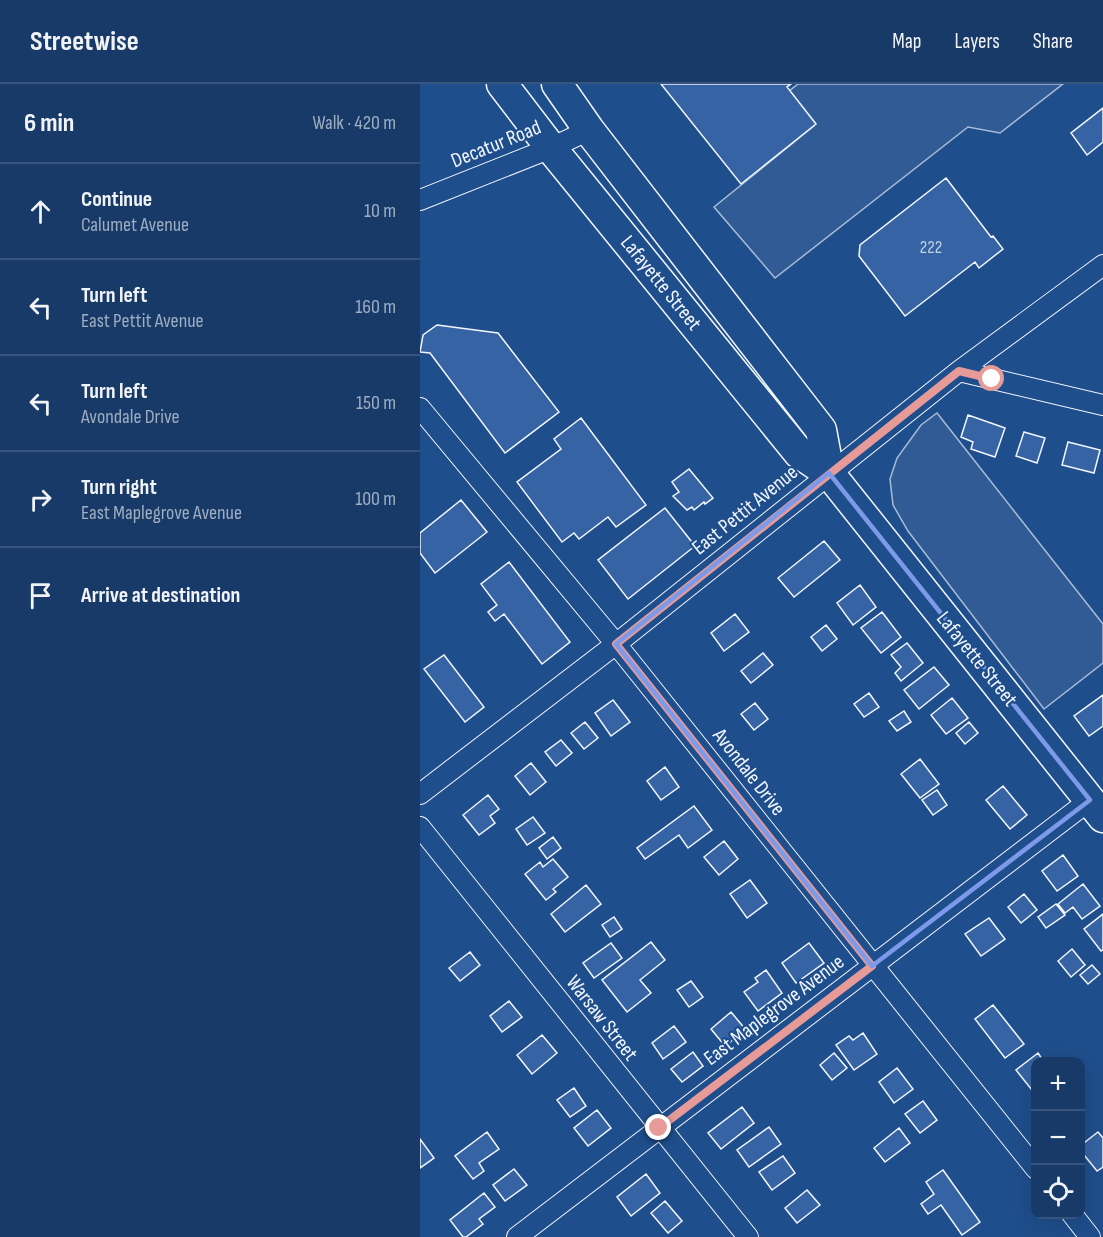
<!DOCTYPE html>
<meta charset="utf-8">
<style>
:root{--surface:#173a69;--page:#20416f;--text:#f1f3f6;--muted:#9eadc0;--line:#36547d}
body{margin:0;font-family:"Sofia Sans Condensed",sans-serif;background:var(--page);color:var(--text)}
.controls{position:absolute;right:18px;bottom:18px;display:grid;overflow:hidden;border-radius:12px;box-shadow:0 6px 24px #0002}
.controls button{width:54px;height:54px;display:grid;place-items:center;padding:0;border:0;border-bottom:2px solid var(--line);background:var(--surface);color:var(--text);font:30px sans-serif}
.stop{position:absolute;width:18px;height:18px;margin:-14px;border:4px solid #e69b98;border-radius:50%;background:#fff}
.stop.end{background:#e69b98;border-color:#fff;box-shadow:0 2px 6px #0008}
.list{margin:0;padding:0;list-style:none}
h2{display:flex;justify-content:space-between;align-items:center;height:78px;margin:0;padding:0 24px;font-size:26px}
h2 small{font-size:20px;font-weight:400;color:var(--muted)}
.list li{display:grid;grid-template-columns:39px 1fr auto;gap:18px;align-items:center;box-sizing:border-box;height:96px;padding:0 24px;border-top:2px solid var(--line)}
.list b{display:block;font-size:22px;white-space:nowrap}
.list p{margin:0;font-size:20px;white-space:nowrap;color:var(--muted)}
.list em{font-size:20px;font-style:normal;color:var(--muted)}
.icon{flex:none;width:33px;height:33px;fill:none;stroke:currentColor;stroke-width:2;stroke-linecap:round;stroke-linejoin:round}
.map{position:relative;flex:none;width:683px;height:1153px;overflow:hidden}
header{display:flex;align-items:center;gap:36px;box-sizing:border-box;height:84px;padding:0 30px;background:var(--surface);border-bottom:2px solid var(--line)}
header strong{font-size:28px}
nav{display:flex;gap:33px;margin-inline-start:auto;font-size:21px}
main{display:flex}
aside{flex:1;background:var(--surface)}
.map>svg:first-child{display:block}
.built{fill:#305b95;stroke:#a8bbd7;stroke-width:1.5}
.building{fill:#3563a3;stroke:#f2f6ff;stroke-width:1.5}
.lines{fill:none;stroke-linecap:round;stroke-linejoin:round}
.minor-casing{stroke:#f2f6ff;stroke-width:22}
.highway-casing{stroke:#f2f6ff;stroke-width:33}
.minor{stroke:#1f4e8c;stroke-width:20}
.highway{stroke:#1f4e8c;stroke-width:30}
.route{stroke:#e69b98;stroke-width:8}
.marked{fill:none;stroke:#7d9aea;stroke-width:4.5;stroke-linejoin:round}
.labels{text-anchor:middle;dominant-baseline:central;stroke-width:4.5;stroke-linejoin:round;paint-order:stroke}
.number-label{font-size:18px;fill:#c3d1e8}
.street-label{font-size:21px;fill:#f2f6ff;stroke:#1f4e8c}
</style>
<header>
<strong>Streetwise</strong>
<nav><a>Map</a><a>Layers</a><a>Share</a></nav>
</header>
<main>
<aside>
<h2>6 min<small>Walk · 420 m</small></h2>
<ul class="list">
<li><svg class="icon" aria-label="ahead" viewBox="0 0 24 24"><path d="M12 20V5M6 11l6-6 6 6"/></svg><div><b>Continue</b><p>Calumet Avenue</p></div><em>10 m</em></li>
<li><svg class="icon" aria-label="left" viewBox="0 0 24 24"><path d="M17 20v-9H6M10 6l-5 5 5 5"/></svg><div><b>Turn left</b><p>East Pettit Avenue</p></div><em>160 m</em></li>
<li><svg class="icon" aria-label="left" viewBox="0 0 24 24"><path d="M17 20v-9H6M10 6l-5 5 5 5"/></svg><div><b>Turn left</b><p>Avondale Drive</p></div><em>150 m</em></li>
<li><svg class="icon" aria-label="right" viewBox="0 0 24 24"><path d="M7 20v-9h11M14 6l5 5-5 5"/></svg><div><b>Turn right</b><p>East Maplegrove Avenue</p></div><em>100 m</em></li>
<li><svg class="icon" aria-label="arrive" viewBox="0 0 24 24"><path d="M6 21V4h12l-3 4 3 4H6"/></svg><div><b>Arrive at destination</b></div></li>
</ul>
</aside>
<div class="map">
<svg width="683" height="1153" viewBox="0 0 683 1153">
<rect width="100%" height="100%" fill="#1f4e8c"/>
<path class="built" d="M378,0H643L580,49L548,43L355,194L294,123L394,42L368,8Z
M517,329L683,540V579L624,625L488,447L473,421L470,395L477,374L501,341Z"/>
<path class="building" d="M241,0H371L367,3L396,40L321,100Z
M683,24V58L667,71L651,49Z
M526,94L571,153L573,152L583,165L559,184L555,178L485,232L439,172L440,161Z
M17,241L78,249L139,328L85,369L10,269L0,268L3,251Z
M548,331L585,344L575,373L551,365L553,358L541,353Z
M161,334L226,421L196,443L188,433L159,455L154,449L142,458L97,398L141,365L134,355Z
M604,348L625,354L617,379L596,372Z
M648,358L680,366L674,389L642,381Z
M269,385L293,414L285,420L284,418L274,426L272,423L267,426L253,412L259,408L252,398Z
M41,416L67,448L15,489L0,469V449Z
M245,424L275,462L208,515L178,476Z
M404,457L420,476L374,513L358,494Z
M89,478L150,558L122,580L84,530L75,537L68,528L77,521L61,500Z
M440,501L456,523L433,541L417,519Z
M462,528L481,553L461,569L441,544Z
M315,530L329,548L304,567L291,549Z
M406,541L417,555L402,567L391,553Z
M487,559L503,579L481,597L475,589L481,583L471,571Z
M343,569L353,581L331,599L321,587Z
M24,571L64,623L45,638L4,585Z
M514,583L529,601L499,625L484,606Z
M449,609L459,623L444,633L434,620Z
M683,611V642L669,652L654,632Z
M532,614L548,634L526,650L511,631Z
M193,616L210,638L191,652L175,629Z
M335,619L348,635L334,646L321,630Z
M484,627L491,638L477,647L469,637Z
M165,638L178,654L164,665L151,649Z
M549,638L558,649L545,660L536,649Z
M141,656L152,669L136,682L125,668Z
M500,675L519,700L500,714L481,690Z
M111,679L126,698L110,711L95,692Z
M245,683L259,703L241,716L227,697Z
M583,702L607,731L590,745L566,716Z
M517,706L527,721L513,731L502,716Z
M68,711L79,725L70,732L75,739L59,751L43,731Z
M274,722L292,746L268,764L259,751L225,775L217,764Z
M113,733L125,749L107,761L96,745Z
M133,753L141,764L127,775L119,764Z
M304,757L318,775L299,791L284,773Z
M643,771L658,792L637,807L622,787Z
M133,775L148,793L133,805L136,808L126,816L105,790L120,778L123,783Z
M330,796L347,819L327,834L310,810Z
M663,800L680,822L662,835L653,823L645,829L638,820Z
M166,801L181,820L145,848L131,830Z
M604,810L617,826L601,839L588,823Z
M636,820L645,831L626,844L618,833Z
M683,830V866L681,867L664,845Z
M194,833L202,845L190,853L182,841Z
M569,834L585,855L561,872L545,850Z
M231,858L245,876L220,896L231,909L207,928L182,896Z
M191,859L202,874L174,894L163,879Z
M389,859L404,879L376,899L362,879Z
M652,865L665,881L651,893L638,877Z
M50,868L60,881L40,897L29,884Z
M672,881L680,890L668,900L660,891Z
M346,886L362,909L338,927L324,908L338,898L335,894Z
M271,897L283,913L269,923L257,906Z
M89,917L102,933L82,948L70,932Z
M573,921L604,960L585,974L555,935Z
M311,928L326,946L305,962L291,945Z
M254,942L266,958L243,975L232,959Z
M443,949L457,970L434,986L416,961L429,952L433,956Z
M122,951L137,969L112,990L97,971Z
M273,968L283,982L262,998L251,985Z
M414,969L427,984L412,996L400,981Z
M618,969L624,978H616V1011L596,986Z
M477,984L493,1005L474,1019L459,998Z
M154,1004L166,1022L150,1033L137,1016Z
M503,1017L517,1036L500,1049L485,1030Z
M322,1023L334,1039L301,1065L288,1049Z
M177,1026L191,1044L168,1062L154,1044Z
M349,1043L361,1060L329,1083L317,1066Z
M479,1044L490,1059L465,1078L454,1064Z
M67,1048L79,1065L59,1079L64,1087L53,1095L35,1072Z
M678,1048L683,1054V1083L677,1087L660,1066V1062Z
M0,1055L14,1074L0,1084Z
M363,1072L375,1089L352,1106L339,1088Z
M94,1085L107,1101L85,1117L73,1101Z
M523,1086L560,1138L542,1151L521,1121L508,1130L501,1120L514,1110L506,1098Z
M226,1090L240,1109L211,1132L197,1113Z
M387,1106L400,1121L377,1139L365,1124Z
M64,1109L75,1123L59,1135L63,1140L46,1153H43L30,1136Z
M245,1117L262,1137L248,1149L231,1129Z"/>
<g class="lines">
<defs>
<path id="minor" d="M0,116L131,64L169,46
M539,287L683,321
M0,324L196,560L616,1085
M0,710L196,560L539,287L683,181
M0,743L328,1153
M652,1130L670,1153
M97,1153L670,716"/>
<path id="highway" d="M82,0L131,64L379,369L409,389L683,733
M137,0L169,46L401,346L409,389"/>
</defs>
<use href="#minor" class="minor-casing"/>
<use href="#highway" class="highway-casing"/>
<use href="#minor" class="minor"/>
<use href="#highway" class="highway"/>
</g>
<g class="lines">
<path class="route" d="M239,1044L452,882L196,560L539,287L572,295"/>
</g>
<path class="marked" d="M409,389L670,716L452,882L196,560Z"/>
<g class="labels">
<g class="number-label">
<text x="511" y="163">222</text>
</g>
<g class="street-label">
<text transform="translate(76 60) rotate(-22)">Decatur Road</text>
<text transform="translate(241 199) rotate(51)">Lafayette Street</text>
<text transform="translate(325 426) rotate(-39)">East Pettit Avenue</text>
<text transform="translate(557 575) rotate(51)">Lafayette Street</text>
<text transform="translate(329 688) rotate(52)">Avondale Drive</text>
<text transform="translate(354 926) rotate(-37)">East Maplegrove Avenue</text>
<text transform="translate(182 934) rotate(52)">Warsaw Street</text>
</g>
</g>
</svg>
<div class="controls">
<button>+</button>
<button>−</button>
<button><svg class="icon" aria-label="locate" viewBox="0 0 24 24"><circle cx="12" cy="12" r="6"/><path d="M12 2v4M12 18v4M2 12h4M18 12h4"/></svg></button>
</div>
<div class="stop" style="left:572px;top:295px"></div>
<div class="stop end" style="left:239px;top:1044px"></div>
</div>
</main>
